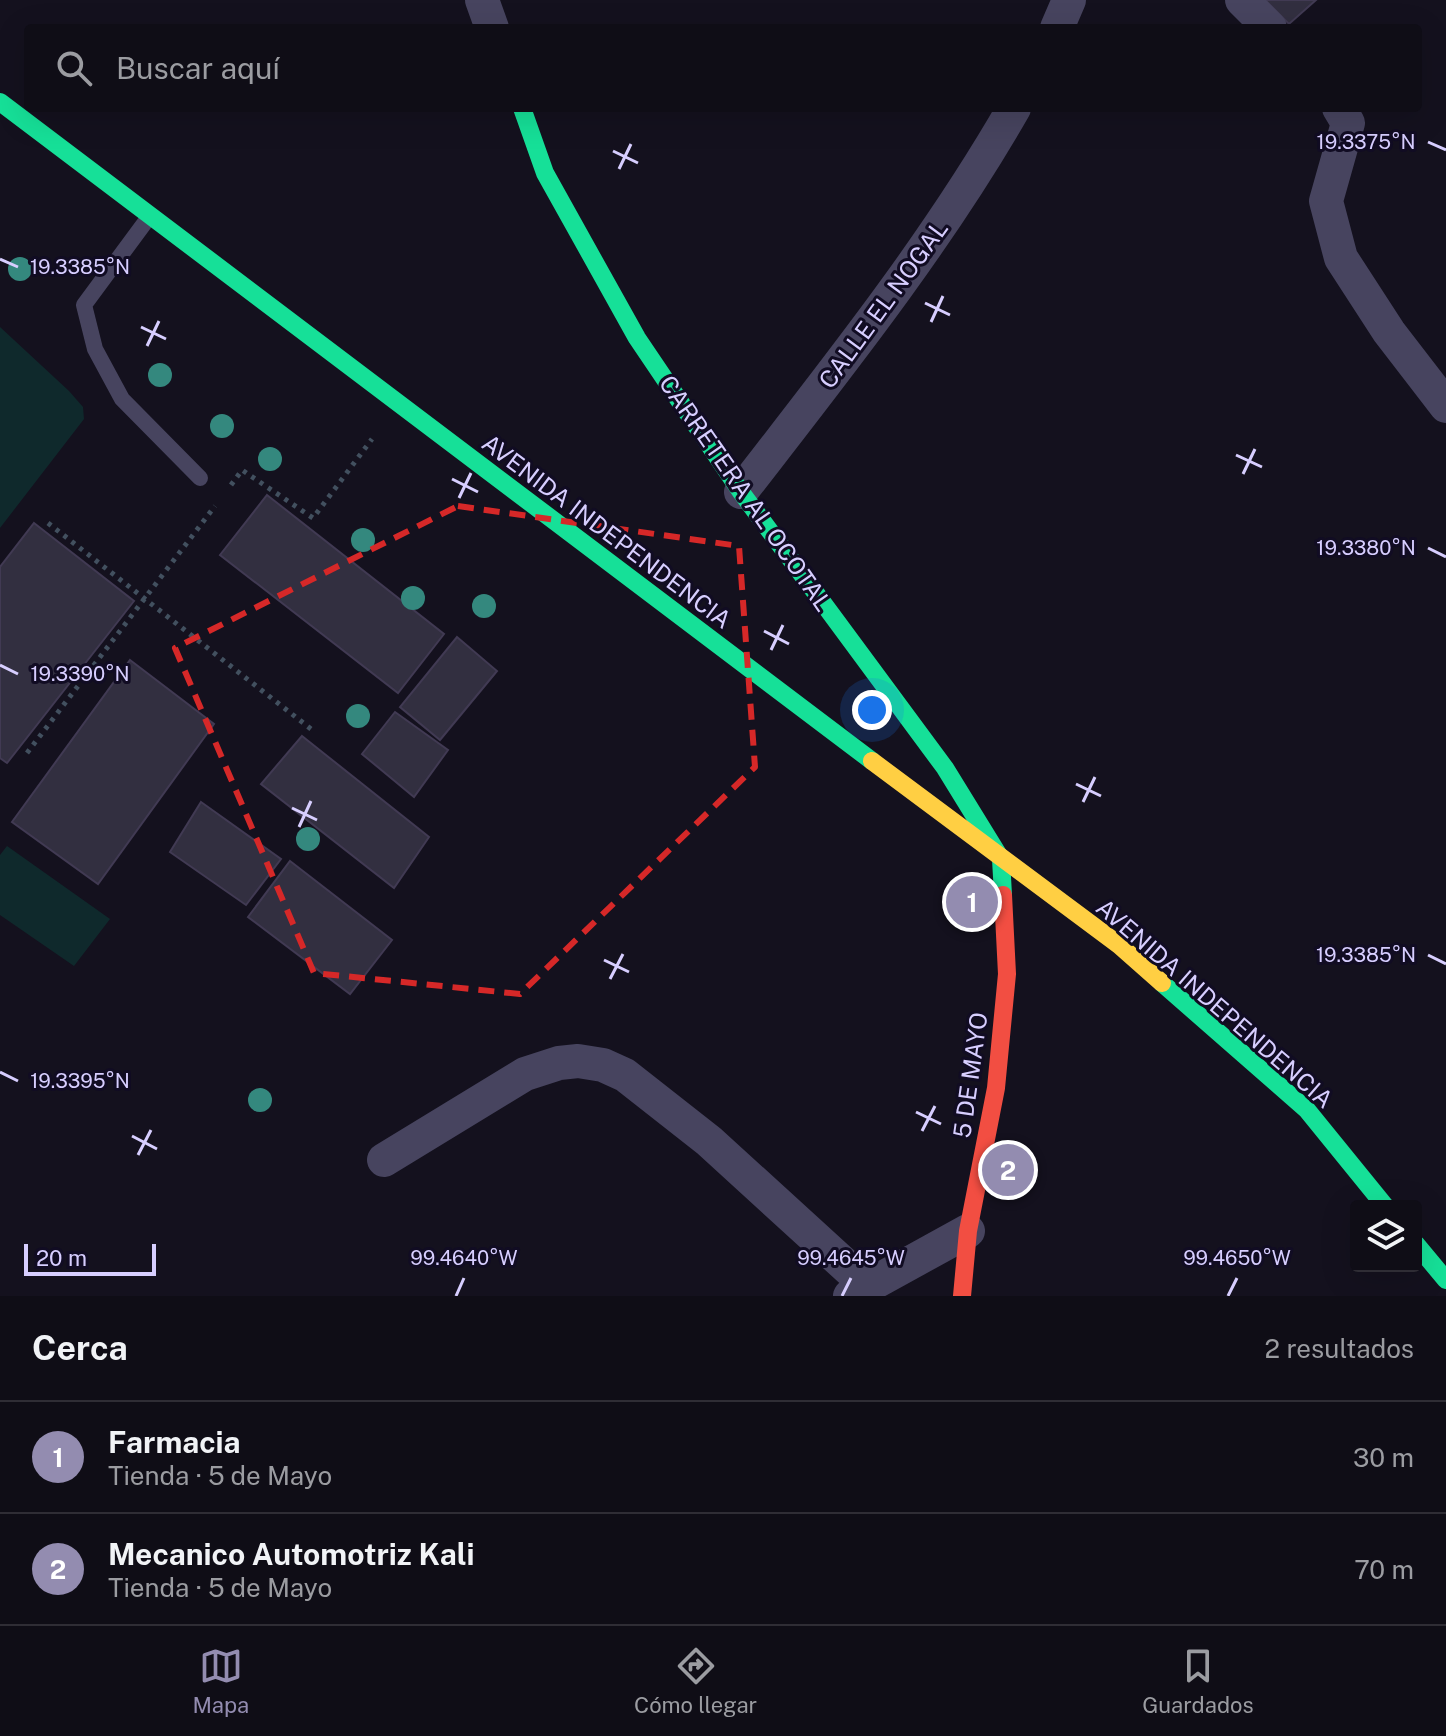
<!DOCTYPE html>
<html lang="es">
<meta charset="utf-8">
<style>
:root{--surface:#0f0d16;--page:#1d1b23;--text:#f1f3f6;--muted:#9b9ca1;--line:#2f2d35;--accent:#938cb0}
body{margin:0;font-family:"Public Sans",sans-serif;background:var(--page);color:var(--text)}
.controls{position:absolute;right:24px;bottom:24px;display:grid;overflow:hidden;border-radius:8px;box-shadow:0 8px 32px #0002}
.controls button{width:72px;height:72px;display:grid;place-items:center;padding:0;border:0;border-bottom:2px solid var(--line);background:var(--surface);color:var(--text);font:40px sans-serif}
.scale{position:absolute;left:24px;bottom:20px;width:132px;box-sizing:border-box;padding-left:8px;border:4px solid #d7ceff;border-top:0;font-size:22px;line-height:28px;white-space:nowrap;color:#d7ceff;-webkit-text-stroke:6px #110c23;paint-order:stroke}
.you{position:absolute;left:872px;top:710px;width:28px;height:28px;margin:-20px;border:6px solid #fff;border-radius:50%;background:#1a73e8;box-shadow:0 0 0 12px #1a73e833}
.badge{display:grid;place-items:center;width:52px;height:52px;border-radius:50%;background:var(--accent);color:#fff;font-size:26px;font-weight:700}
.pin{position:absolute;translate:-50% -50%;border:4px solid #fff;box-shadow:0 2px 8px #0006}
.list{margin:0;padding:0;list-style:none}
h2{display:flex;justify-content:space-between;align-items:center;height:104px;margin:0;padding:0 32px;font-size:34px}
h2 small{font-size:26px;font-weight:400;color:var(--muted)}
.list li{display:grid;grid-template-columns:52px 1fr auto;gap:24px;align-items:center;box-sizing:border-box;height:112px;padding:0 32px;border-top:2px solid var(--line)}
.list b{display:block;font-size:30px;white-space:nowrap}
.list p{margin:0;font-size:26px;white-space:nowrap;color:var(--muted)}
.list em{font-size:26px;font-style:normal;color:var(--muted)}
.icon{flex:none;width:44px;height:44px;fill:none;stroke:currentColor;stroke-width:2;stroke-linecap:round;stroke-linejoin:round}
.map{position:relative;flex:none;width:1446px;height:1296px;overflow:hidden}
.search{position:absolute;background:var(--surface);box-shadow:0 8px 32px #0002;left:24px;right:24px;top:24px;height:88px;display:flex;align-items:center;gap:20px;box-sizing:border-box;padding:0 28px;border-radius:8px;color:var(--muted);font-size:30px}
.sheet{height:328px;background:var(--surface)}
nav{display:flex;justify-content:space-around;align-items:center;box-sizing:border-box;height:112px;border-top:2px solid var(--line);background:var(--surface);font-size:22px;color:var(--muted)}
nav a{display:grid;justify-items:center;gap:4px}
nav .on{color:var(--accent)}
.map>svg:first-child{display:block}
.green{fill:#0f292c}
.building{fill:#322f40;stroke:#413a53;stroke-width:2}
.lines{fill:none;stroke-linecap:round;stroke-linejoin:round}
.path{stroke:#42505f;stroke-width:5;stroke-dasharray:4 6;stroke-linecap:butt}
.lane{stroke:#47445f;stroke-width:16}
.street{stroke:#47445f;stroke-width:34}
.fast{stroke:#16e098;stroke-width:18}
.slow{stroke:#ffcf43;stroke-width:18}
.jam{stroke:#f24e42;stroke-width:18}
.tree{fill:#34887e}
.marked{fill:none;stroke:#d62828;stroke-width:6;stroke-dasharray:16 10;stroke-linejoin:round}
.ticks{fill:none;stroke:#d7ceff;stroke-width:3}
.labels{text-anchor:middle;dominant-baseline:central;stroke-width:6;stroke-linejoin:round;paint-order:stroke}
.street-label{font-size:24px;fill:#d7ceff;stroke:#110c23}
.ticks-label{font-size:20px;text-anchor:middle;fill:#d7ceff;stroke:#110c23;stroke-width:6;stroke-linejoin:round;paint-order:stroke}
</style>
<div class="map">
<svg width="1446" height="1296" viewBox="0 0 1446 1296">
<rect width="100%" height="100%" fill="#14111e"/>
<path class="green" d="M0,327L69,391L83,407L84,419L0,528Z
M7,846L110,919L74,966L0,915V855Z"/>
<path class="building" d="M1265,0H1316L1289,24Z
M267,495L444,634L398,693L220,555Z
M34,523L134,601L7,763L0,758V567Z
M457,637L497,671L440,740L400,707Z
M130,660L214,724L98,884L12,822Z
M395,712L448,750L414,797L362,754Z
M302,736L429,837L394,888L261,784Z
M201,802L281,859L246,905L170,852Z
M290,861L392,940L350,994L248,917Z"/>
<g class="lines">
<path class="path" d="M231,485L242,470L313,518L372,439
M48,523L311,729
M27,753L215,506"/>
<path class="lane" d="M149,217L84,305L95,349L122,399L200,478"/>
<path class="street" d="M482,0L492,28
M1242,0L1270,28
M1057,28L1069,0
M1339,108L1348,123L1326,201L1341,258L1389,332L1446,406
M741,492C837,368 936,244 1014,108
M384,1160L525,1074L559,1063L578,1061L603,1065L625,1075L709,1141L869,1287
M850,1296L968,1231"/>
<path class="fast" d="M0,102L872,761
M522,108L545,173L637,338L741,492L945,768L1001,859L1003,895
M1162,983L1307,1110L1385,1206
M1416,1244L1446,1280"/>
<path class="slow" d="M872,761L1119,945L1162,983"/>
<path class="jam" d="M962,1296L968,1231L996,1088L1007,974L1003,895"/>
</g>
<g class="tree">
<circle cx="20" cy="269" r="12"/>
<circle cx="160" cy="375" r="12"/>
<circle cx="222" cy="426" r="12"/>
<circle cx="270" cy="459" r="12"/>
<circle cx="363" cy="540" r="12"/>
<circle cx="413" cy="598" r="12"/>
<circle cx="484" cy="606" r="12"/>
<circle cx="358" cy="716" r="12"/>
<circle cx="308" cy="839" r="12"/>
<circle cx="260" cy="1100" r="12"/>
</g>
<path class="marked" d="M458,506L739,546L755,767L520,994L314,973L175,648Z"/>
<path class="ticks" d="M1428,142L1446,150M613,151L638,163M619,169L631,144M0,259L18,267M925,303L950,315M931,322L943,296M141,327L166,339M147,346L159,321M1236,455L1262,467M1243,474L1255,449M452,479L478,492M459,498L471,473M1428,548L1446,557M764,631L789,644M771,650L783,625M0,665L18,674M1076,784L1101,796M1083,802L1095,777M292,808L317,820M299,827L311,801M1428,955L1446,964M604,960L629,972M610,979L623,954M0,1072L18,1081M916,1112L941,1124M922,1131L935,1106M132,1136L157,1149M138,1155L151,1130M456,1296L464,1278M842,1296L851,1278M1228,1296L1237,1278"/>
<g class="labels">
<g class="street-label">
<text transform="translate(883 304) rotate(-54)">CALLE EL NOGAL</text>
<text transform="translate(746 493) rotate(55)">CARRETERA AL OCOTAL</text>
<text transform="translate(607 531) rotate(37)">AVENIDA INDEPENDENCIA</text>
<text transform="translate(1215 1003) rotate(41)">AVENIDA INDEPENDENCIA</text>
<text transform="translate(970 1075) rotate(-82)">5 DE MAYO</text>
</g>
</g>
<g class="ticks-label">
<text x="1366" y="149">19.3375°N</text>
<text x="80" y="274">19.3385°N</text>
<text x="1366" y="555">19.3380°N</text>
<text x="80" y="681">19.3390°N</text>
<text x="1366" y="962">19.3385°N</text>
<text x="80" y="1088">19.3395°N</text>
<text x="464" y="1265">99.4640°W</text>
<text x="851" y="1265">99.4645°W</text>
<text x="1237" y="1265">99.4650°W</text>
</g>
</svg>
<div class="controls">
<button><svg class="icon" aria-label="layers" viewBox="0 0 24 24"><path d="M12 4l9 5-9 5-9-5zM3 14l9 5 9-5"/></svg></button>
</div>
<div class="scale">20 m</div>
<div class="you"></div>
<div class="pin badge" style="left:972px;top:902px">1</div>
<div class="pin badge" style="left:1008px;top:1170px">2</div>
<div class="search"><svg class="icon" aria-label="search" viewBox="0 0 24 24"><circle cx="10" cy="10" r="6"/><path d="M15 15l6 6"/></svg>Buscar aquí</div>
</div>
<section class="sheet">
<h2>Cerca<small>2 resultados</small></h2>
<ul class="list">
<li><span class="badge">1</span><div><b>Farmacia</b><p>Tienda · 5 de Mayo</p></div><em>30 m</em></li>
<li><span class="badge">2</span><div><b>Mecanico Automotriz Kali</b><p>Tienda · 5 de Mayo</p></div><em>70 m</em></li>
</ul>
</section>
<nav>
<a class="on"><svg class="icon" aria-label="map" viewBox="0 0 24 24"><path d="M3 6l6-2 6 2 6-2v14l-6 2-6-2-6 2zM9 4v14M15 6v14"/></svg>Mapa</a>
<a><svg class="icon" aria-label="directions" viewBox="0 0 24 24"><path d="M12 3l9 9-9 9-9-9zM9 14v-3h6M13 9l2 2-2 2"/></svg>Cómo llegar</a>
<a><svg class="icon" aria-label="saved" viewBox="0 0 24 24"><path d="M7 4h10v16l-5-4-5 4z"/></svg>Guardados</a>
</nav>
